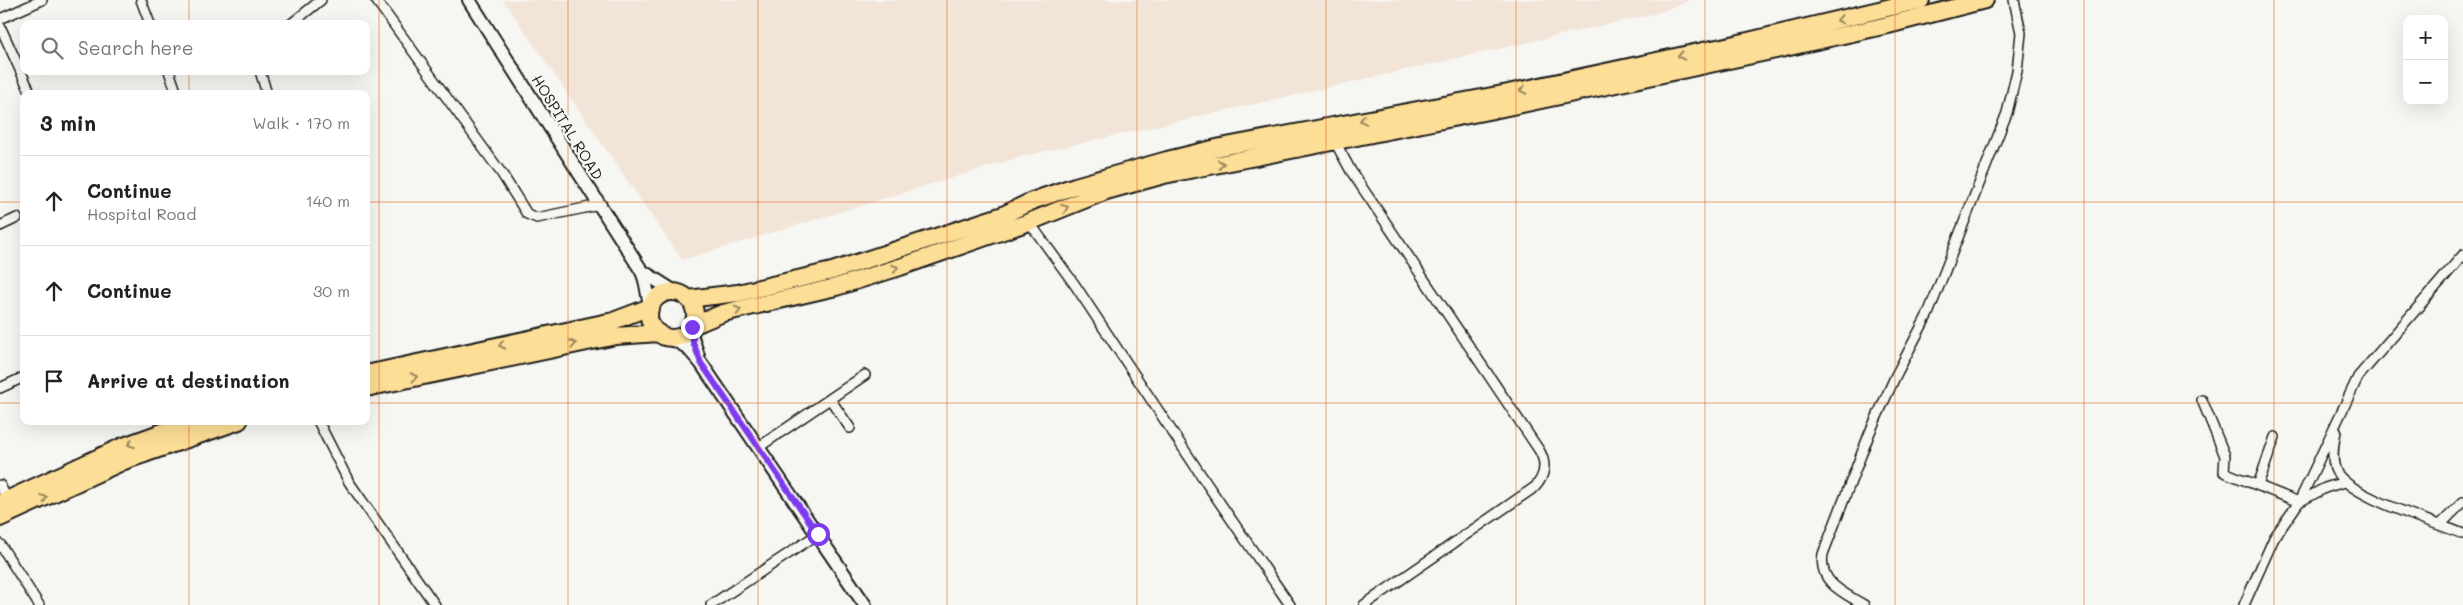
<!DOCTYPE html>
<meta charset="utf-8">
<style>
:root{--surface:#fff;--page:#f6f6f6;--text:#222;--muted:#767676;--line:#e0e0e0}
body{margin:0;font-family:Mali,sans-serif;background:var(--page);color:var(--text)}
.controls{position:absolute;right:15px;top:15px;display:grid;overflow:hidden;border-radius:10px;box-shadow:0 5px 20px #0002}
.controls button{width:45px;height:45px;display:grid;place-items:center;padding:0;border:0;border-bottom:1px solid var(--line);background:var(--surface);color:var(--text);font:25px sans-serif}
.stop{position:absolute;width:15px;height:15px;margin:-11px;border:4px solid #7c3aed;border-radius:50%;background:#fff}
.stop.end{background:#7c3aed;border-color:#fff;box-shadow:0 1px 5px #0008}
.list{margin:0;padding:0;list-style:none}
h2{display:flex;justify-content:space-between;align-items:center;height:65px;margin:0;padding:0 20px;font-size:21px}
h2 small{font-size:16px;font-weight:400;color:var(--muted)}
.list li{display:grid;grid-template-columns:32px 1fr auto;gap:15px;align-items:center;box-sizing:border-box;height:90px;padding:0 20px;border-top:1px solid var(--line)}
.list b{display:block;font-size:19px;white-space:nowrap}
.list p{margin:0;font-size:16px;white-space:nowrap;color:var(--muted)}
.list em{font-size:16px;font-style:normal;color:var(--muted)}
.icon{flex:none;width:28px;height:28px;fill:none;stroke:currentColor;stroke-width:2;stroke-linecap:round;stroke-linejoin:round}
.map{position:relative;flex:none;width:2463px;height:605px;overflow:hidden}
.search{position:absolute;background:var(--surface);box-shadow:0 5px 20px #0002;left:20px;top:20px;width:350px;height:55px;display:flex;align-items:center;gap:12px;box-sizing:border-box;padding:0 18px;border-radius:10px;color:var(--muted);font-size:19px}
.panel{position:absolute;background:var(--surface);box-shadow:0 5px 20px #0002;left:20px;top:90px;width:350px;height:335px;border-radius:10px}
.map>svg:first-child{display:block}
.built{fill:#f3e4d8}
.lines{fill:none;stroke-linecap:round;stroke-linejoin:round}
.street-casing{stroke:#1c1c1c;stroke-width:12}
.secondary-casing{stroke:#1c1c1c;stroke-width:16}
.highway-casing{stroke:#1c1c1c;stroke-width:20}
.street{stroke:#f6f6f2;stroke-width:9}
.secondary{stroke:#f6f6f2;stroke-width:12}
.highway{stroke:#fdde96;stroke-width:16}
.oneway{stroke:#98875f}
.route{stroke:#7c3aed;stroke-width:6}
.grid{fill:none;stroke:#e8590c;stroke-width:1;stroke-opacity:0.55}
.labels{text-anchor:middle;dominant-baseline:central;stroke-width:4.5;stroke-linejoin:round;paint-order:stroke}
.street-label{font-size:15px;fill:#1c1c1c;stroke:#f6f6f2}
</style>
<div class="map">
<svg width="2463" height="605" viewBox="0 0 2463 605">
<rect width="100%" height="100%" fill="#f6f6f2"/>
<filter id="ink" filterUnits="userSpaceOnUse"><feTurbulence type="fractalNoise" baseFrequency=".02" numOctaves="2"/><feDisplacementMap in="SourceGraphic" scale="10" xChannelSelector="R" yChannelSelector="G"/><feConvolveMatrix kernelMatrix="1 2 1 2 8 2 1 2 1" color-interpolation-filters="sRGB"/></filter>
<g filter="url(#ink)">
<path class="built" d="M503,0H1690L1658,13L1024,156L682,260Z"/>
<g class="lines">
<defs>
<path id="street" d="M141,0L150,24
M376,0L502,174L527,214L537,218L599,205
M0,19L42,0
M291,24L321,0
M0,26L31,94
M169,71L177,94
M260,71L267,94
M1334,140L1351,171L1539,450C1547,463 1545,476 1535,487L1364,605
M1029,222L1075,285L1209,487L1290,605
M0,226L17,218
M0,388L24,377
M830,399L850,428
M2202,400L2225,456L2224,472L2299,502L2325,488L2344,482
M318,421L349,482L435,605
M2336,431C2334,442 2331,457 2335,469C2345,496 2435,522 2463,534
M759,447L865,375
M0,485L7,499
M2258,485L2275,437
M2441,524L2463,502
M0,544L39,605
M711,605L818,534
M1864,605C1844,593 1818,583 1823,554L1870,432L1896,375L1928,314L2007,113L2017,71L2021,33L2014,0
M2244,605L2274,538L2299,502L2358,377L2463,255"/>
<path id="secondary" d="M469,0L641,270C648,282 646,294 651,306
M642,271L675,292
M692,327V337L698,356
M669,337L687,347L701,363L865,605"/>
<path id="highway" d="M649 315a23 23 0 1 1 46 0a23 23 0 1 1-46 0Z
M688,299L738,293L832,271L1003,215L1032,201L1075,186L1167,160L1221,147L1508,93L1731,45L1921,0
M692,326L723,313L836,287L900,267L1029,222L1106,191L1164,175L1498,109L1785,48L1888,25L1985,0
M366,374L613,321L650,307
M366,388L616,336L659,333
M0,503L121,447L193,421
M0,518L124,461L239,421"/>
</defs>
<use href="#street" class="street-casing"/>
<use href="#secondary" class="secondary-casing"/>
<use href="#highway" class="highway-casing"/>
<use href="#street" class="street"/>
<use href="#secondary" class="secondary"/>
<use href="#highway" class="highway"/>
</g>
<defs><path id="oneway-chevron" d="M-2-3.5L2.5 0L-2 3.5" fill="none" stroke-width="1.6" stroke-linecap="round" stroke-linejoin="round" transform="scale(1.25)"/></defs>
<g class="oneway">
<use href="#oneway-chevron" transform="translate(1840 20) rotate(167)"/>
<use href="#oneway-chevron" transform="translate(1681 56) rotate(168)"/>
<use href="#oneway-chevron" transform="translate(1523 90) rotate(168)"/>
<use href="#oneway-chevron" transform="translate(1363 120) rotate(169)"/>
<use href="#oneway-chevron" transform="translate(1221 164) rotate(-11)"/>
<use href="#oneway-chevron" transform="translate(1065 208) rotate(-22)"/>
<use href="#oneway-chevron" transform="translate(895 268) rotate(-18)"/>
<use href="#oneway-chevron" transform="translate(738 310) rotate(-14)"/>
<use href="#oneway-chevron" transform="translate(573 344) rotate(-11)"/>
<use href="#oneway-chevron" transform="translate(502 345) rotate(168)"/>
<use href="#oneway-chevron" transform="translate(414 377) rotate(-12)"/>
<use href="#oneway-chevron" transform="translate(131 444) rotate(159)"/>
<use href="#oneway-chevron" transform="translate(44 498) rotate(-25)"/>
</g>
</g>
<g class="lines" filter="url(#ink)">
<path class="route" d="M692,327L693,342L701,363L818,534"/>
</g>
<path class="grid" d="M189,0V24M379,0V605M568,0V605M758,0V605M947,0V605M1137,0V605M1326,0V605M1516,0V605M1705,0V605M1895,0V605M2084,0V605M2274,0V605M189,71V94M0,202H24M366,202H2463M0,403H24M366,403H2463M189,421V605"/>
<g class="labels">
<g class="street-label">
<text transform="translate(568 127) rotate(58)">HOSPITAL ROAD</text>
</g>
</g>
</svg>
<div class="controls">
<button>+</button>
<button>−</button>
</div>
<div class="stop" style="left:818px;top:534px"></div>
<div class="stop end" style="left:692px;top:327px"></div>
<div class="search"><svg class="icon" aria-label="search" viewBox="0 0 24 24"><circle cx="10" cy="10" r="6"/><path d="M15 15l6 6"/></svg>Search here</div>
<section class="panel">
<h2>3 min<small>Walk · 170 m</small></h2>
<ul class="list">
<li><svg class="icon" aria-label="ahead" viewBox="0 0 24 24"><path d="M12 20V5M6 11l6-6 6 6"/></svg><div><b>Continue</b><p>Hospital Road</p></div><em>140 m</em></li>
<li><svg class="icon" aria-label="ahead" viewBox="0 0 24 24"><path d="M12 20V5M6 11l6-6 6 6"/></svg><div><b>Continue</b></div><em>30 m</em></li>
<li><svg class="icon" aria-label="arrive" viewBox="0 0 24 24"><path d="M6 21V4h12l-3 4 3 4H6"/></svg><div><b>Arrive at destination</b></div></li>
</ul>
</section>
</div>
